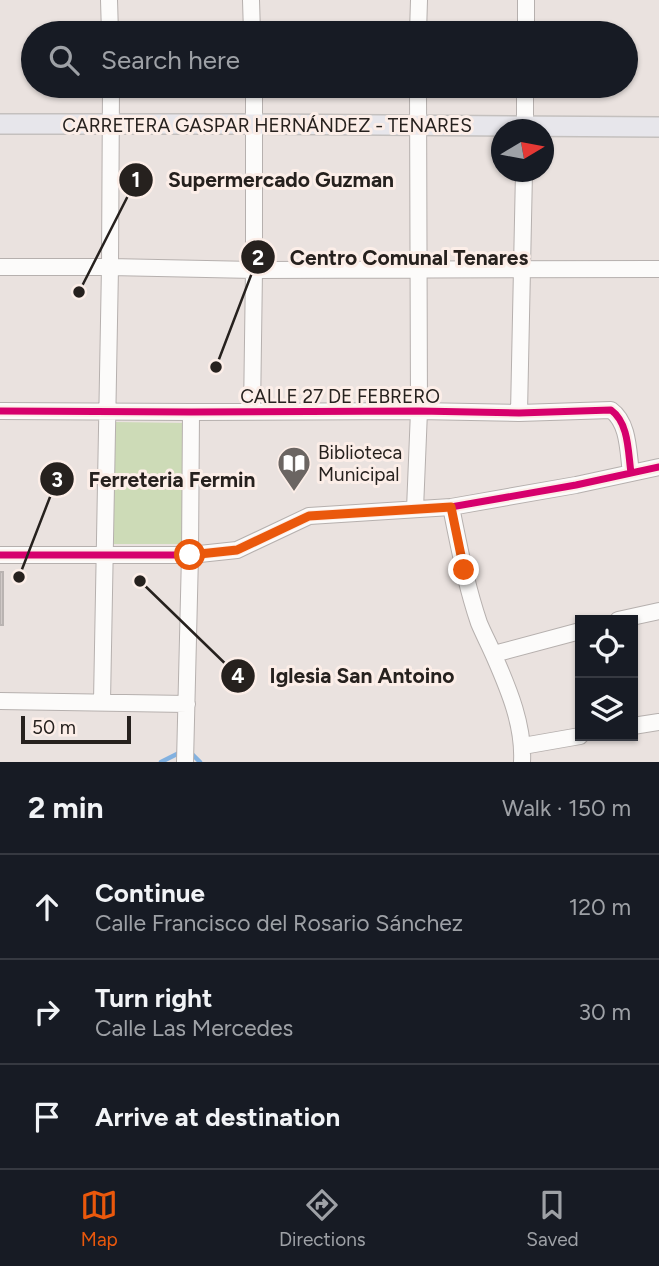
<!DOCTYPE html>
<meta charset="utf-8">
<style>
:root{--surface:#171b24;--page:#20242c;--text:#f1f3f6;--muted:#9ea1a6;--line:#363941;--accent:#ea580c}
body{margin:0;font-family:Figtree,sans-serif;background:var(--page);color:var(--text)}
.controls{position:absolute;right:21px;bottom:21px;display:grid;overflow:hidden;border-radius:0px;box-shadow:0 2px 5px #0004}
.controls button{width:63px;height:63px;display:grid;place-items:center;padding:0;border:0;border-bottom:2px solid var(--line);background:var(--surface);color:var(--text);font:35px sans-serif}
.compass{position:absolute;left:491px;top:119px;width:63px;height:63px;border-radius:50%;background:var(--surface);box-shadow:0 2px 5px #0004;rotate:80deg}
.scale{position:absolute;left:21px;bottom:18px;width:110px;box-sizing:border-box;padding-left:7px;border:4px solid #26211e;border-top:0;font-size:19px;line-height:24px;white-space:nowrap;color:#26211e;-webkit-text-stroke:5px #fceee8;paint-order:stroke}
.stop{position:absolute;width:21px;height:21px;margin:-16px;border:5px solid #ea580c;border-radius:50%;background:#fff}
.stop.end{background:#ea580c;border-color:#fff;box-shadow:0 2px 7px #0008}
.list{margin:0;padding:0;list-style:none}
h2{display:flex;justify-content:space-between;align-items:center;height:91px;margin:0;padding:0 28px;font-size:30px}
h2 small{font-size:23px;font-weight:400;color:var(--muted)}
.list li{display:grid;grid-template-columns:46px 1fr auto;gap:21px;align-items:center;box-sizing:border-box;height:105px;padding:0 28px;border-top:2px solid var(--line)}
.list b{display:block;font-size:26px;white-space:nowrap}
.list p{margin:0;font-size:23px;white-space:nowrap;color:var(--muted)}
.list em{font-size:23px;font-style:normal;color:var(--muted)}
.icon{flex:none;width:38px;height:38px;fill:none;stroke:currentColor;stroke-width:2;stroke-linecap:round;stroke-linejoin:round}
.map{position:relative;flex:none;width:659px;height:762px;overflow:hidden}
.search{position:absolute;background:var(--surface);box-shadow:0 2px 5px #0004;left:21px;right:21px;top:21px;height:77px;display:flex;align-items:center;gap:18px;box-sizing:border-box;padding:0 24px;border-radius:38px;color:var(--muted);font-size:26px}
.sheet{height:406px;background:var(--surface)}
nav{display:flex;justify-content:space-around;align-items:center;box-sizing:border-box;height:98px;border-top:2px solid var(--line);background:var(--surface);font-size:19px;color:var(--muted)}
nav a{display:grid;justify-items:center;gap:4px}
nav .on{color:var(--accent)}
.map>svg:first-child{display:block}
.green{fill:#cddbb7}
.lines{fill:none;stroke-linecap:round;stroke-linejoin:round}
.stream{stroke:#82b1e0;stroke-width:4.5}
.building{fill:#d0c9c7;stroke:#b9b3b1;stroke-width:2}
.minor-casing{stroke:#b6b0ae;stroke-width:18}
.major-casing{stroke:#c4c0be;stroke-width:22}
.minor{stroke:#fcfbfa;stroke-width:16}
.major{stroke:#e7e6eb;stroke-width:19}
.cycleway-casing{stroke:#fceee8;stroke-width:11}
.cycleway{stroke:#d6006c;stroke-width:7}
.route{stroke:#ea580c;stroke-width:9}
.labels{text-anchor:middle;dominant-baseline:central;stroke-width:6;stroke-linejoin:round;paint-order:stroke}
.street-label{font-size:19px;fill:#26211e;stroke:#fceee8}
.poi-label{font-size:19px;fill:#26211e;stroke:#fceee8;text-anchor:start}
.leader{fill:none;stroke:#26211e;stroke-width:2.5}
.callout-dot{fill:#26211e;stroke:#fceee8;stroke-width:2.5}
.mark-label{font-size:21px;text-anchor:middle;font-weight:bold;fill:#fff}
.callout-label{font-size:21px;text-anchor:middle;font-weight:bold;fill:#26211e;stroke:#fceee8;stroke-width:6;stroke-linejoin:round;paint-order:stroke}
</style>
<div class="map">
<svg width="659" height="762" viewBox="0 0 659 762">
<rect width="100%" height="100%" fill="#eae2df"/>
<path class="green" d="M114,422L184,423L182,544H110Z"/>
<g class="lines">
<path class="stream" d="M191,753L200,762
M161,762L179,753H182"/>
</g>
<path class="building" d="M0,572H3V625H0Z"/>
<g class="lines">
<defs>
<path id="minor" d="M109,0L110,33
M251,0L252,33
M418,33L419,0
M526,33V0
M525,130V86
M0,267H110L254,270L659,269
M0,411L191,412L419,411L519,413L611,410C629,423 628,452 631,473
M252,412L254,270V86
M519,413L524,172
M451,507C459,546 466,585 479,623C484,635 490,646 495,658C509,690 524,726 522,762
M415,509L419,411L418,86
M0,555H190L237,550L309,516L451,507L576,485L659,467
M618,620L659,611
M494,654L580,631
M0,701L187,704
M102,702L110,267L111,86
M633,726L659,722
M523,746L580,736
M185,762L190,555L191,412"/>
<path id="major" d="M0,124H255L659,127"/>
</defs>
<use href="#minor" class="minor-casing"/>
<use href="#major" class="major-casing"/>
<use href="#minor" class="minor"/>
<use href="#major" class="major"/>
<defs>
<path id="cycleway" d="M0,411L191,412L419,411L519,413L611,410C629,423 628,452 631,473
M0,555H190L237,550L309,516L451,507L576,485L659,467"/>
</defs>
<use href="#cycleway" class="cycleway-casing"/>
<use href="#cycleway" class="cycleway"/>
</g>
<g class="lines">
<path class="route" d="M190,555L237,550L309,516L451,507L464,570"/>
</g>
<defs>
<symbol id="library-pin" viewBox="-11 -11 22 30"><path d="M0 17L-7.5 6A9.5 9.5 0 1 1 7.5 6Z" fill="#6b6562" stroke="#fceee8"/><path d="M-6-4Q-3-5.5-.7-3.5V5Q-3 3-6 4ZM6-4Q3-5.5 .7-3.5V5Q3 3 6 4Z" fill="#fff"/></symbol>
</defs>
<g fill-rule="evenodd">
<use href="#library-pin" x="275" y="444" width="38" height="52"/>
</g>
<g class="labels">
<g class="street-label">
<text x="267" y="125">CARRETERA GASPAR HERNÁNDEZ - TENARES</text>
<text x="340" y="396">CALLE 27 DE FEBRERO</text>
</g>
<g class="poi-label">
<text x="318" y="452">Biblioteca<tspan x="318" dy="22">Municipal</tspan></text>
</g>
</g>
<path class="leader" d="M79 292L136 180M216 367L258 257M19 577L57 479M140 581L238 676"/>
<g class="callout-dot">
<circle cx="79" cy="292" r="7"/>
<circle cx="216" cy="367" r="7"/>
<circle cx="19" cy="577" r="7"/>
<circle cx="140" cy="581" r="7"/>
<circle cx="136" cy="180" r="18"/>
<circle cx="258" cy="257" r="18"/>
<circle cx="57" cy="479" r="18"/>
<circle cx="238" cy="676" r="18"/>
</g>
<g class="mark-label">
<text x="136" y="187">1</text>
<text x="258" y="265">2</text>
<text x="57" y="487">3</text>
<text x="238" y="683">4</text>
</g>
<g class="callout-label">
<text x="281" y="187">Supermercado Guzman</text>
<text x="409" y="265">Centro Comunal Tenares</text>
<text x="172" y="487">Ferreteria Fermin</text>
<text x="362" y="683">Iglesia San Antoino</text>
</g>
</svg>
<div class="controls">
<button><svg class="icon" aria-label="locate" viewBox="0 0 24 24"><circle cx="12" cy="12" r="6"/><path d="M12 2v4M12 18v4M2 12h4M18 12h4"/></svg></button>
<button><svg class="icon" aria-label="layers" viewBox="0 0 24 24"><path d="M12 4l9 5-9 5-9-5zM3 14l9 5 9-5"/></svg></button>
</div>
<svg class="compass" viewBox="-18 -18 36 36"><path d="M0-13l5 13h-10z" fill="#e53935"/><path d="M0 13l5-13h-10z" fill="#9ea1a6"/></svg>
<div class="scale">50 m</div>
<div class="stop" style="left:190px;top:555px"></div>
<div class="stop end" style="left:464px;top:570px"></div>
<div class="search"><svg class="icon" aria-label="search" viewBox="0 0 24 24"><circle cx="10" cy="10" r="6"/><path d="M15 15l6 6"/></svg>Search here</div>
</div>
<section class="sheet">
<h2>2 min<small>Walk · 150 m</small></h2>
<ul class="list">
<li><svg class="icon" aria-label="ahead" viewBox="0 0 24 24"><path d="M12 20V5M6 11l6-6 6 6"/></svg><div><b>Continue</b><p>Calle Francisco del Rosario Sánchez</p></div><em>120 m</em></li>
<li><svg class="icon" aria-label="right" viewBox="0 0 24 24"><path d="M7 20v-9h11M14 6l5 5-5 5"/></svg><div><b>Turn right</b><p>Calle Las Mercedes</p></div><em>30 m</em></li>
<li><svg class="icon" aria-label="arrive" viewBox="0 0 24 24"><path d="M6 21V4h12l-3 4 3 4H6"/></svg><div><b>Arrive at destination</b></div></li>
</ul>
</section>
<nav>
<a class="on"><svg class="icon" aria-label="map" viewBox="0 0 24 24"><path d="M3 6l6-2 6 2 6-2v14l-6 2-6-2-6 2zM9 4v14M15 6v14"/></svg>Map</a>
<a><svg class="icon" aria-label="directions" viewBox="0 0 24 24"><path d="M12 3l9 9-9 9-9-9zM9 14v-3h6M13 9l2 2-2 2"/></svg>Directions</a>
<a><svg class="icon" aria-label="saved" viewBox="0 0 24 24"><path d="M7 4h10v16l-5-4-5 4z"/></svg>Saved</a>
</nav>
